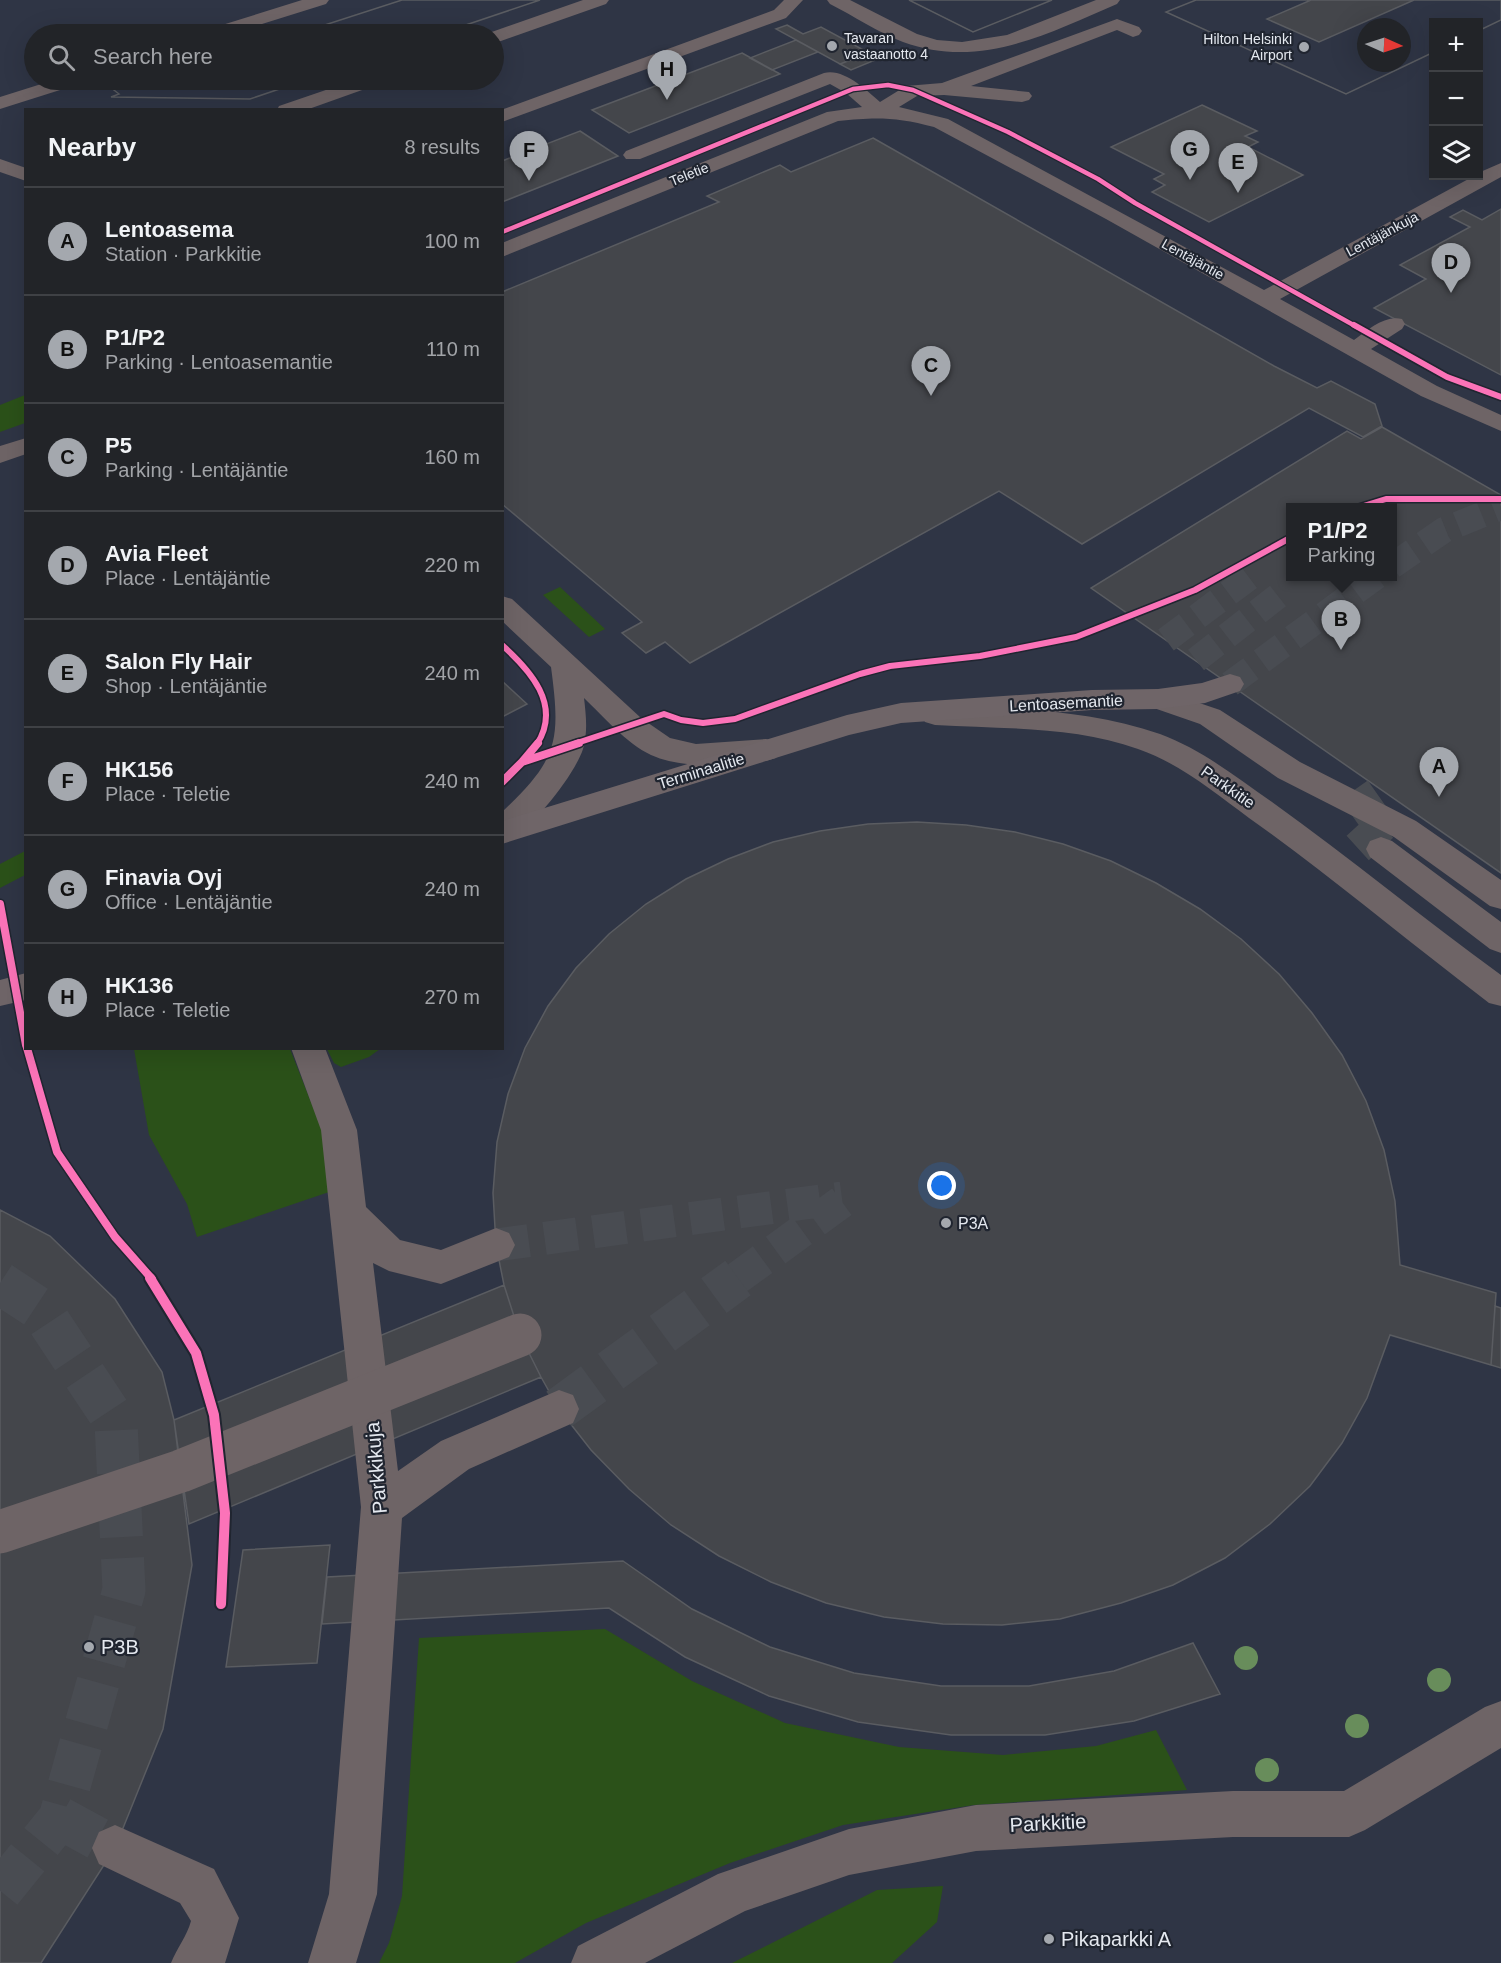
<!DOCTYPE html>
<meta charset="utf-8">
<style>
:root{--surface:#222428;--page:#2a2c30;--text:#f1f3f6;--muted:#a2a4a8;--line:#3f4145;--accent:#a4a8ae}
body{margin:0;font-family:Arial,sans-serif;background:var(--page);color:var(--text)}
.controls{position:absolute;right:18px;top:18px;display:grid;overflow:hidden;border-radius:0px;box-shadow:0 6px 24px #0002}
.controls button{width:54px;height:54px;display:grid;place-items:center;padding:0;border:0;border-bottom:2px solid var(--line);background:var(--surface);color:var(--text);font:30px sans-serif}
.compass{position:absolute;left:1357px;top:18px;width:54px;height:54px;border-radius:50%;background:var(--surface);box-shadow:0 6px 24px #0002;rotate:93deg}
.you{position:absolute;left:942px;top:1186px;width:21px;height:21px;margin:-15px;border:4px solid #fff;border-radius:50%;background:#1a73e8;box-shadow:0 0 0 9px #1a73e833}
.badge{display:grid;place-items:center;width:39px;height:39px;border-radius:50%;background:var(--accent);color:#111;font-size:20px;font-weight:700}
.pin{position:absolute;translate:-50% -50px;filter:drop-shadow(0 2px 3px #0008)}
.pin::after{content:'';position:absolute;top:32px;width:21px;height:18px;background:inherit;clip-path:polygon(0 0,100% 0,50% 100%)}
.popup{position:absolute;left:1286px;top:503px;width:111px;height:78px;box-sizing:border-box;display:grid;place-content:center;border-radius:0px;background:var(--surface);filter:drop-shadow(0 2px 4px #0005);font-size:20px;white-space:nowrap;color:var(--muted)}
.popup b{font-size:22px;color:var(--text)}
.popup::after{content:'';position:absolute;left:50%;top:100%;margin-left:-12px;border:12px solid transparent;border-top-color:var(--surface)}
.list{margin:0;padding:0;list-style:none}
h2{display:flex;justify-content:space-between;align-items:center;height:78px;margin:0;padding:0 24px;font-size:26px}
h2 small{font-size:20px;font-weight:400;color:var(--muted)}
.list li{display:grid;grid-template-columns:39px 1fr auto;gap:18px;align-items:center;box-sizing:border-box;height:108px;padding:0 24px;border-top:2px solid var(--line)}
.list b{display:block;font-size:22px;white-space:nowrap}
.list p{margin:0;font-size:20px;white-space:nowrap;color:var(--muted)}
.list em{font-size:20px;font-style:normal;color:var(--muted)}
.icon{flex:none;width:33px;height:33px;fill:none;stroke:currentColor;stroke-width:2;stroke-linecap:round;stroke-linejoin:round}
.map{position:relative;flex:none;width:1501px;height:1963px;overflow:hidden}
.search{position:absolute;background:var(--surface);box-shadow:0 6px 24px #0002;left:24px;top:24px;width:480px;height:66px;display:flex;align-items:center;gap:15px;box-sizing:border-box;padding:0 21px;border-radius:33px;color:var(--muted);font-size:22px}
.panel{position:absolute;background:var(--surface);box-shadow:0 6px 24px #0002;left:24px;top:108px;width:480px;height:942px;border-radius:0px}
.map>svg:first-child{display:block}
.built{fill:#2f3545;fill-rule:evenodd}
.green{fill:#2b5119}
.building{fill:#44464b;stroke:#5a5c61;stroke-width:1.5;fill-rule:evenodd}
.lines{fill:none;stroke-linecap:round;stroke-linejoin:round}
.minor-tunnel-far2{stroke:#494c52;stroke-width:26;stroke-dasharray:26 13;stroke-linecap:butt}
.minor-tunnel-far1{stroke:#494c52;stroke-width:33;stroke-dasharray:33 16;stroke-linecap:butt}
.minor-tunnel{stroke:#494c52;stroke-width:43;stroke-dasharray:43 21;stroke-linecap:butt}
.major-tunnel{stroke:#494c52;stroke-width:26;stroke-dasharray:26 13;stroke-linecap:butt}
.minor{fill:#6e6466;fill-rule:evenodd}
.major{fill:#6f6568;fill-rule:evenodd}
.minor-bridge{stroke:#6e6466;stroke-width:43}
.cycleway-far3-casing{stroke:#202530;stroke-width:7}
.cycleway-far2-casing{stroke:#202530;stroke-width:9}
.cycleway-far1-casing{stroke:#202530;stroke-width:11}
.cycleway-casing{stroke:#202530;stroke-width:14}
.cycleway-far3{stroke:#fb73b8;stroke-width:4.5}
.cycleway-far2{stroke:#fb73b8;stroke-width:6}
.cycleway-far1{stroke:#fb73b8;stroke-width:8}
.cycleway{stroke:#fb73b8;stroke-width:10}
.tree{fill:#688d5b}
.poi-dot{fill:#a4a8ae;stroke:#202530;stroke-width:2}
.labels{text-anchor:middle;dominant-baseline:central;stroke-width:4.5;stroke-linejoin:round;paint-order:stroke}
.far-poi-label{font-size:14px;fill:#e4e8ef;stroke:#202530;text-anchor:start}
.far-street-label{font-size:14px;fill:#e4e8ef;stroke:#202530}
.street-label{font-size:16px;fill:#e4e8ef;stroke:#202530}
.poi-label{font-size:16px;fill:#e4e8ef;stroke:#202530;text-anchor:start}
.near-street-label{font-size:20px;fill:#e4e8ef;stroke:#202530}
.near-poi-label{font-size:20px;fill:#e4e8ef;stroke:#202530;text-anchor:start}
</style>
<div class="map">
<svg width="1501" height="1963" viewBox="0 0 1501 1963">
<rect width="100%" height="100%" fill="#2e3036"/>
<path class="built" d="M0,0H1501V1963H0ZM1434,22H1478V176H1434ZM1366,27H1402V63H1366ZM34,34H494V80H34ZM26,110H502V1048H26ZM1290,508H1392V576H1290Z"/>
<path class="green" d="M25,395V423L0,432V405Z
M560,587L605,629L589,637L543,595Z
M25,851V875L0,888V864Z
M134,1049H290L333,1158L332,1191L197,1237L187,1204L149,1135Z
M327,1049H380L369,1057L341,1067L334,1063Z
M605,1629L692,1681L785,1723L899,1747L1003,1755L1096,1746L1156,1730L1187,1790L974,1805L843,1825L730,1863L586,1923L515,1963H379L389,1943L402,1896L419,1638Z
M943,1886L937,1922L892,1963H732L877,1890Z"/>
<path class="building" d="M402,0H540L439,34H297Z
M402,0H540L439,34H297Z
M909,0H1052L973,32Z
M909,0H1052L973,32Z
M1196,0H1311L1267,19L1319,42L1414,0H1501V20L1478,31V22H1434V52L1346,94L1166,12ZM1366,27H1402V63H1366Z
M1196,0H1501V20L1478,31V22H1434V52L1346,94L1166,12ZM1366,27H1402V63H1366Z
M75,25L87,34H45L61,29Z
M75,25L87,34H45L61,29Z
M787,25L803,34L821,27L869,53L840,64L776,29Z
M796,40L818,52L772,70L750,58Z
M742,53L780,74L629,133L592,110Z
M869,53L880,58L851,70L840,64Z
M101,80H128L137,86L159,80H306L250,99L111,97L119,94Z
M101,80H128L137,86L159,80H306L250,99L111,97L119,94Z
M1202,105L1257,131L1245,136L1258,142L1248,147L1303,175L1209,222L1152,192L1165,185L1154,179L1164,174L1111,147Z
M580,131L618,156L502,202V161Z
M873,138L1274,366L1317,388L1331,381L1375,404L1382,426L1363,437L1309,408L1082,544L999,491L690,663L665,642L646,653L622,633L642,622L502,504V292L719,202L707,196L780,165L791,172Z
M1501,209V375L1374,308L1426,279L1400,265L1470,227L1450,217L1463,210L1482,220Z
M1382,427L1501,495V873L1091,588L1347,431L1361,439ZM1290,508H1392V576H1290Z
M502,681L527,704L502,717Z
M917,822L966,825L1015,832L1063,844L1111,861L1156,883L1200,909L1241,939L1279,974L1312,1013L1342,1055L1366,1101L1384,1150L1395,1201L1400,1265L1496,1293L1491,1365L1390,1335L1367,1398L1342,1443L1310,1486L1270,1524L1225,1558L1173,1585L1121,1603L1060,1619L1002,1625L943,1624L884,1617L826,1603L771,1582L719,1556L671,1525L629,1489L591,1450L559,1409L541,1377L520,1335L504,1285L496,1245L493,1193L497,1142L508,1094L525,1048L548,1006L576,968L609,934L646,904L686,879L728,859L773,842L820,831L868,824Z
M0,1210L50,1236L115,1299L162,1372L174,1420L192,1565L163,1729L115,1848L41,1963H0Z
M504,1285L520,1335L541,1377L189,1524L174,1420Z
M1495,1306L1501,1308V1368L1491,1365Z
M330,1545L317,1663L226,1667L243,1550Z
M623,1561L692,1609L770,1647L854,1673L941,1686H1029L1114,1671L1193,1643L1220,1694L1134,1721L1045,1735H951L858,1722L769,1696L685,1657L609,1608L322,1624L327,1577Z"/>
<g class="lines">
<path class="minor-tunnel-far2" d="M1166,640L1258,571
M1196,660L1287,589"/>
<path class="minor-tunnel-far1" d="M1381,849L1349,814L1383,790
M496,1245L842,1198
M736,1279L847,1198"/>
<path class="minor-tunnel" d="M0,1283L41,1310L116,1423L124,1590L60,1818L0,1892
M559,1409L738,1278
M60,1818L115,1848"/>
<path class="major-tunnel" d="M1392,566L1444,530L1501,507
M1230,684L1377,576"/>
<path class="minor" d="M302,0H329L326,4L230,34H204L206,30Z
M583,0H609L606,4L501,41L494,42V34H486Z
M784,0H803L786,18L502,122L501,110L774,10Z
M827,0H850L917,34L937,40L962,42L1007,35L1096,0H1120L1117,4C1047,34 980,70 903,42C877,32 854,16 830,4Z
M1117,19L1139,27L1142,31L1139,35L1133,37L1117,30L971,86L1029,92L1032,96L1029,100L1022,102L944,95L917,96L899,107L948,119L1264,290L1474,176H1478V173L1501,163V177L1280,299L1354,340C1368,330 1384,315 1402,319L1405,324L1402,329L1371,349L1437,386L1501,415V431L1421,396L1106,219L934,127C896,117 876,117 838,121L502,257V243L827,112L862,107L846,93L830,84L640,159H626L623,155L626,151L824,73C844,68 866,90 880,102L906,86L942,83Z
M54,80H82L79,84L0,109V97Z
M355,80H382L379,84L306,110H277L279,106Z
M0,159L26,168V181L0,172Z
M26,438V454L0,463V446Z
M502,596L512,599L641,718L670,738L696,744L766,739L776,742L781,750L776,758L766,761C729,763 687,771 651,755C626,743 604,717 584,698C586,715 588,732 583,749C574,776 529,834 502,842V812C558,759 561,742 551,667L502,621Z
M1158,689L1220,710L1300,762L1416,821L1501,880V909L1490,906L1394,837L1278,778L1200,724L1148,706L1144,699L1148,692Z
M935,705C1010,708 1088,709 1160,734C1201,749 1236,777 1272,802C1350,858 1424,919 1501,975V1006L1489,1003L1458,979C1388,925 1321,869 1249,818C1214,792 1179,763 1138,749C1074,726 1002,729 935,725L925,722L921,715L925,708Z
M1381,837L1392,841L1501,922V953L1490,949L1370,857L1366,849L1370,841Z
M291,1048H325L357,1130L366,1207L400,1240L441,1250L496,1228L509,1233L515,1245L509,1257L441,1284L389,1271L373,1263L398,1471L441,1441L559,1390L573,1395L579,1409L573,1423L469,1469L402,1518L377,1894L356,1963H308L329,1894L361,1507L321,1130Z
M1501,1701V1748L1365,1830L1349,1837H1233L976,1851L849,1875L745,1911L645,1963H571L578,1946L718,1874L849,1829L976,1805L1233,1791H1344L1485,1707Z
M115,1825L214,1869L239,1918L225,1963H171C177,1948 187,1936 191,1921L180,1903L99,1864L92,1848L99,1832Z"/>
<path class="major" d="M1230,674L1240,677L1244,684L1240,691L1205,703L1158,709L1092,710L901,723L849,735L502,844V821L847,715L901,703L1092,690L1158,689L1202,683Z
M26,973V1000L0,1006V980Z"/>
<path class="minor-bridge" d="M0,1532L181,1471L520,1335"/>
<defs>
<path id="cycleway-far3" d="M502,232L853,89L888,85L913,90L1008,132L1098,179L1135,203L1357,327"/>
<path id="cycleway-far2" d="M1354,325L1447,377L1501,397
M1357,508L1386,499H1501
M502,645C530,670 562,705 537,744
M574,744L664,714L681,720L703,723L735,719L860,674L890,666L980,656L1076,637L1195,590L1290,538"/>
<path id="cycleway-far1" d="M522,762L538,743
M502,782L522,762L579,743
M0,904L26,1045
M27,1048L57,1152L115,1237L152,1279"/>
<path id="cycleway" d="M150,1278L196,1353L214,1415L225,1513L221,1604"/>
</defs>
<use href="#cycleway-far3" class="cycleway-far3-casing"/>
<use href="#cycleway-far2" class="cycleway-far2-casing"/>
<use href="#cycleway-far1" class="cycleway-far1-casing"/>
<use href="#cycleway" class="cycleway-casing"/>
<use href="#cycleway-far3" class="cycleway-far3"/>
<use href="#cycleway-far2" class="cycleway-far2"/>
<use href="#cycleway-far1" class="cycleway-far1"/>
<use href="#cycleway" class="cycleway"/>
</g>
<g class="tree">
<circle cx="1246" cy="1658" r="12"/>
<circle cx="1439" cy="1680" r="12"/>
<circle cx="1357" cy="1726" r="12"/>
<circle cx="1267" cy="1770" r="12"/>
</g>
<g class="poi-dot">
<circle cx="832" cy="46" r="6"/>
<circle cx="1304" cy="47" r="6"/>
<circle cx="946" cy="1223" r="6"/>
<circle cx="89" cy="1647" r="6"/>
<circle cx="1049" cy="1939" r="6"/>
</g>
<g class="labels">
<g class="far-poi-label">
<text x="844" y="38">Tavaran<tspan x="844" dy="16">vastaanotto 4</tspan></text>
<text x="1292" y="39" text-anchor="end">Hilton Helsinki<tspan x="1292" dy="16">Airport</tspan></text>
</g>
<g class="far-street-label">
<text transform="translate(689 174) rotate(-22)">Teletie</text>
<text transform="translate(1382 234) rotate(-28)">Lentäjänkuja</text>
<text transform="translate(1193 259) rotate(29)">Lentäjäntie</text>
</g>
<g class="street-label">
<text transform="translate(1066 703) rotate(-3)">Lentoasemantie</text>
<text transform="translate(701 771) rotate(-17)">Terminaalitie</text>
<text transform="translate(1228 787) rotate(35)">Parkkitie</text>
</g>
<g class="poi-label">
<text x="958" y="1223">P3A</text>
</g>
<g class="near-street-label">
<text transform="translate(376 1468) rotate(-95)">Parkkikuja</text>
<text transform="translate(1048 1823) rotate(-3)">Parkkitie</text>
</g>
<g class="near-poi-label">
<text x="101" y="1647">P3B</text>
<text x="1061" y="1939">Pikaparkki A</text>
</g>
</g>
</svg>
<div class="controls">
<button>+</button>
<button>−</button>
<button><svg class="icon" aria-label="layers" viewBox="0 0 24 24"><path d="M12 4l9 5-9 5-9-5zM3 14l9 5 9-5"/></svg></button>
</div>
<svg class="compass" viewBox="-18 -18 36 36"><path d="M0-13l5 13h-10z" fill="#e53935"/><path d="M0 13l5-13h-10z" fill="#a2a4a8"/></svg>
<div class="you"></div>
<div class="pin badge" style="left:1439px;top:797px">A</div>
<div class="pin badge" style="left:1341px;top:650px">B</div>
<div class="popup"><b>P1/P2</b>Parking</div>
<div class="pin badge" style="left:931px;top:396px">C</div>
<div class="pin badge" style="left:1451px;top:293px">D</div>
<div class="pin badge" style="left:1238px;top:193px">E</div>
<div class="pin badge" style="left:529px;top:181px">F</div>
<div class="pin badge" style="left:1190px;top:180px">G</div>
<div class="pin badge" style="left:667px;top:100px">H</div>
<div class="search"><svg class="icon" aria-label="search" viewBox="0 0 24 24"><circle cx="10" cy="10" r="6"/><path d="M15 15l6 6"/></svg>Search here</div>
<section class="panel">
<h2>Nearby<small>8 results</small></h2>
<ul class="list">
<li><span class="badge">A</span><div><b>Lentoasema</b><p>Station · Parkkitie</p></div><em>100 m</em></li>
<li><span class="badge">B</span><div><b>P1/P2</b><p>Parking · Lentoasemantie</p></div><em>110 m</em></li>
<li><span class="badge">C</span><div><b>P5</b><p>Parking · Lentäjäntie</p></div><em>160 m</em></li>
<li><span class="badge">D</span><div><b>Avia Fleet</b><p>Place · Lentäjäntie</p></div><em>220 m</em></li>
<li><span class="badge">E</span><div><b>Salon Fly Hair</b><p>Shop · Lentäjäntie</p></div><em>240 m</em></li>
<li><span class="badge">F</span><div><b>HK156</b><p>Place · Teletie</p></div><em>240 m</em></li>
<li><span class="badge">G</span><div><b>Finavia Oyj</b><p>Office · Lentäjäntie</p></div><em>240 m</em></li>
<li><span class="badge">H</span><div><b>HK136</b><p>Place · Teletie</p></div><em>270 m</em></li>
</ul>
</section>
</div>
